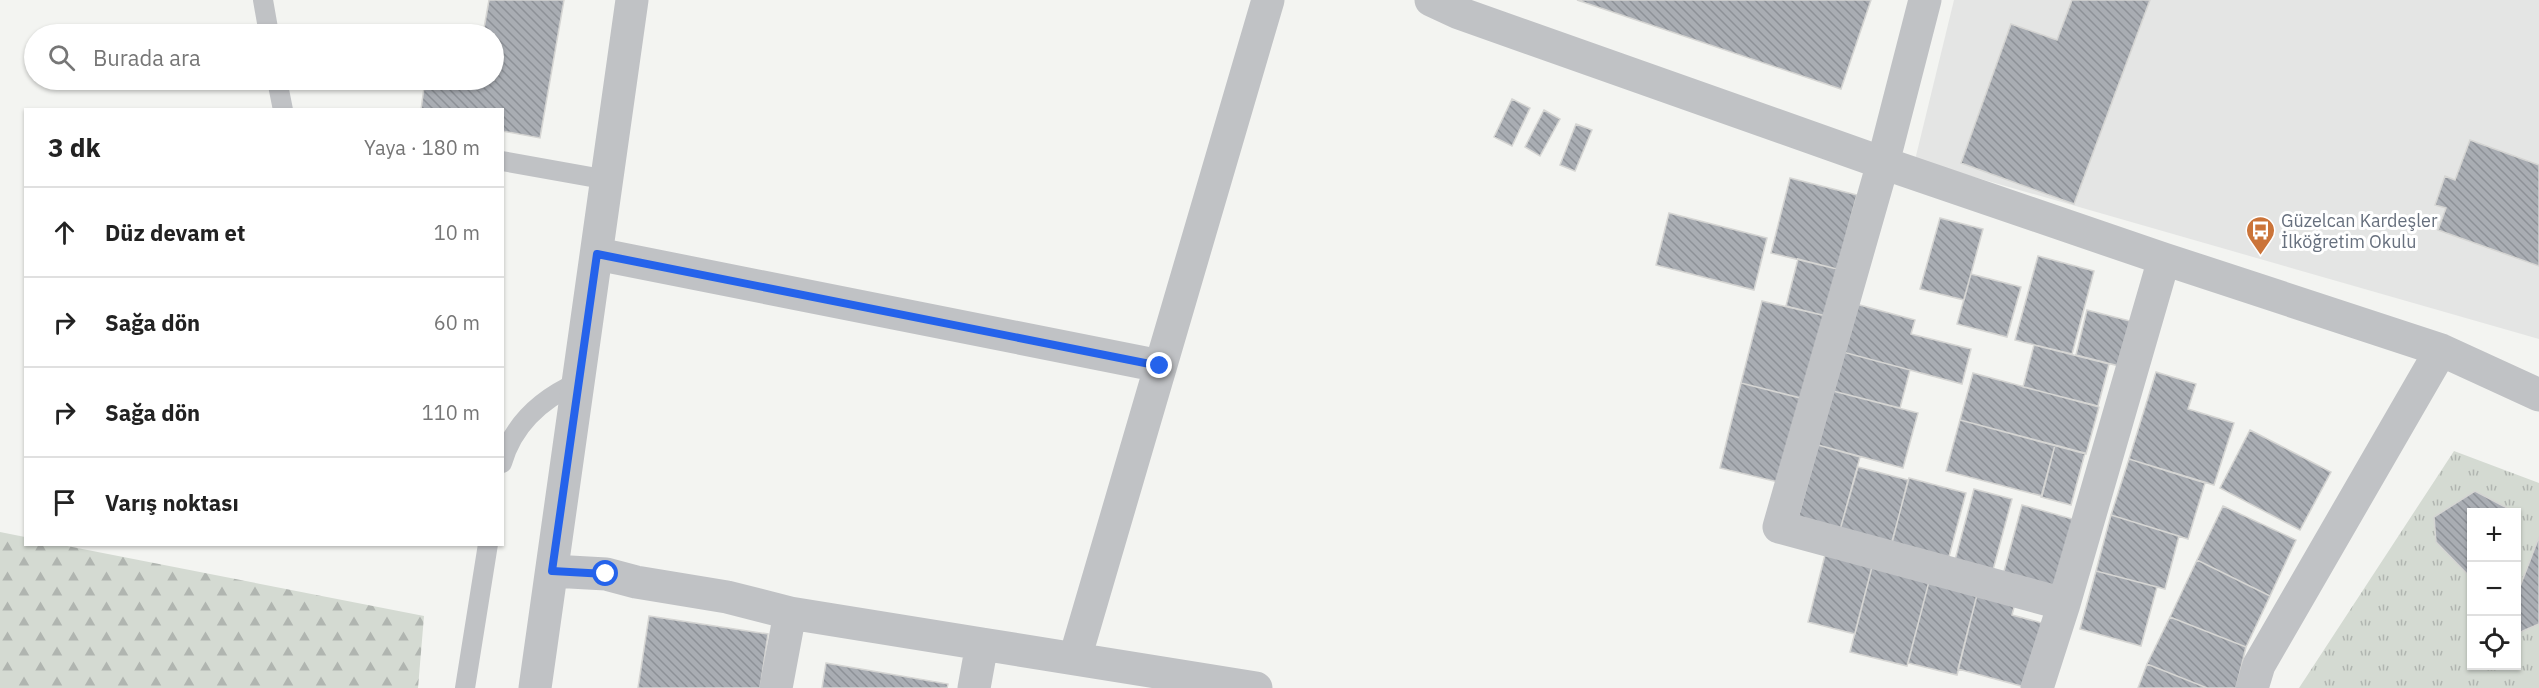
<!DOCTYPE html>
<html lang="tr">
<meta charset="utf-8">
<style>
:root{--surface:#fff;--page:#f2f2f2;--text:#222;--muted:#767676;--line:#e0e0e0}
body{margin:0;font-family:"IBM Plex Sans",sans-serif;background:var(--page);color:var(--text)}
.controls{position:absolute;right:18px;bottom:18px;display:grid;overflow:hidden;border-radius:0px;box-shadow:0 2px 4px #0004}
.controls button{width:54px;height:54px;display:grid;place-items:center;padding:0;border:0;border-bottom:2px solid var(--line);background:var(--surface);color:var(--text);font:30px sans-serif}
.stop{position:absolute;width:18px;height:18px;margin:-14px;border:4px solid #2563eb;border-radius:50%;background:#fff}
.stop.end{background:#2563eb;border-color:#fff;box-shadow:0 2px 6px #0008}
.list{margin:0;padding:0;list-style:none}
h2{display:flex;justify-content:space-between;align-items:center;height:78px;margin:0;padding:0 24px;font-size:26px}
h2 small{font-size:20px;font-weight:400;color:var(--muted)}
.list li{display:grid;grid-template-columns:39px 1fr auto;gap:18px;align-items:center;box-sizing:border-box;height:90px;padding:0 24px;border-top:2px solid var(--line)}
.list b{display:block;font-size:22px;white-space:nowrap}
.list em{font-size:20px;font-style:normal;color:var(--muted)}
.icon{flex:none;width:33px;height:33px;fill:none;stroke:currentColor;stroke-width:2;stroke-linecap:round;stroke-linejoin:round}
.map{position:relative;flex:none;width:2539px;height:688px;overflow:hidden}
.search{position:absolute;background:var(--surface);box-shadow:0 2px 4px #0004;left:24px;top:24px;width:480px;height:66px;display:flex;align-items:center;gap:15px;box-sizing:border-box;padding:0 21px;border-radius:33px;color:var(--muted);font-size:22px}
.panel{position:absolute;background:var(--surface);box-shadow:0 2px 4px #0004;left:24px;top:108px;width:480px;height:438px;border-radius:0px}
.map>svg:first-child{display:block}
.built{fill:#e4e5e4}
.forest{fill:url(#forest-firs)}
.park{fill:url(#park-tufts);fill-rule:evenodd}
.building{fill:url(#building-back-hatch);stroke:#d5d5d3;stroke-width:1.5}
.lines{fill:none;stroke-linecap:round;stroke-linejoin:round}
.lane{stroke:#c0c2c5;stroke-width:20}
.street{stroke:#c0c2c5;stroke-width:33}
.route{stroke:#2563eb;stroke-width:8}
.labels{text-anchor:middle;dominant-baseline:central;stroke-width:6;stroke-linejoin:round;paint-order:stroke}
.poi-label{font-size:18px;fill:#67707e;stroke:#fff;text-anchor:start}
</style>
<div class="map">
<svg width="2539" height="688" viewBox="0 0 2539 688">
<defs>
<pattern id="forest-firs" width="22" height="20" patternUnits="userSpaceOnUse" patternTransform="scale(1.5)"><rect width="22" height="20" fill="#d4dad2"/><path d="M5 1l3.5 6h-7zM16 11l3.5 6h-7z" fill="#b0b5b0"/></pattern>
<pattern id="park-tufts" width="24" height="20" patternUnits="userSpaceOnUse" patternTransform="scale(1.5)"><rect width="24" height="20" fill="#d4dad2"/><path d="M3 7l-1-3M5 7V3M7 7l1-3M15 17l-1-3M17 17v-4M19 17l1-3" fill="none" stroke="#b0b5b0"/></pattern>
<pattern id="building-back-hatch" width="6" height="6" patternUnits="userSpaceOnUse" patternTransform="scale(1.5)"><rect width="6" height="6" fill="#a9adb3"/><path d="M-1 5l2 2M0 0l6 6M5-1l2 2" fill="none" stroke="#8d9197"/></pattern>
</defs>
<rect width="100%" height="100%" fill="#f3f4f1"/>
<path class="built" d="M1954,0H2539V339L1915,160Z"/>
<path class="forest" d="M0,532L25,537L26,544L62,545L424,616L418,688H0Z"/>
<path class="park" d="M2454,451L2539,483V688H2299ZM2472,512H2516V666H2472Z"/>
<path class="building" d="M489,0H564L540,138L502,131V110H421L425,80H494V34H483Z
M1577,0H1871L1841,89Z
M2072,0H2150L2074,204L1961,163L2011,24L2057,40Z
M1512,99L1530,108L1512,146L1494,137Z
M1544,110L1560,119L1540,156L1525,147Z
M1576,124L1592,130L1575,171L1560,165Z
M2470,140L2539,165V266L2438,230L2446,208L2435,205L2445,176L2455,180Z
M1790,178L1857,195L1837,269L1771,253Z
M1669,213L1767,238L1754,290L1656,265Z
M1940,218L1983,229L1964,300L1920,289Z
M2038,256L2094,271L2072,354L2015,340Z
M1798,259L1837,269L1826,316L1786,306Z
M1971,274L2021,287L2007,337L1957,324Z
M1762,301L1826,316L1805,399L1741,383Z
M1856,304L1915,320L1911,334L1971,349L1962,384L1843,352Z
M2087,310L2130,321L2119,366L2076,355Z
M2034,345L2109,364L2098,406L2023,387Z
M1843,352L1910,370L1900,408L1833,391Z
M2156,372L2196,384L2188,409L2234,423L2214,485L2129,459Z
M1973,373L2099,407L2086,454L1960,420Z
M1741,383L1804,399L1782,483L1720,468Z
M1833,391L1918,413L1903,468L1818,445Z
M1960,420L2055,445L2042,496L1946,471Z
M2250,430L2331,472L2300,530L2220,488Z
M1818,445L1860,457L1840,530L1798,518Z
M2055,445L2085,453L2071,505L2041,497Z
M2129,459L2205,483L2188,539L2111,515Z
M1858,467L1908,480L1892,543L1840,530Z
M1909,478L1966,493L1947,564L1890,549Z
M1974,489L2012,499L1993,570L1955,560Z
M2475,491L2509,509V512H2472V579L2436,542L2434,517Z
M2022,505L2076,520L2058,589L2003,575Z
M2223,506L2296,540L2270,596L2197,560Z
M2111,515L2179,536L2165,589L2096,571Z
M2539,537V624L2516,634V597Z
M1827,547L1874,559L1855,634L1808,622Z
M1874,559L1931,574L1907,666L1850,652Z
M2197,560L2270,596L2246,647L2170,617Z
M2096,571L2157,587L2141,646L2080,629Z
M1931,574L1979,587L1957,675L1908,663Z
M1979,587L2017,596L2012,615L2042,623L2025,687L1958,669Z
M649,616L768,634L760,688H638Z
M2170,617L2246,647L2236,688H2207L2147,664Z
M826,663L948,684L947,688H822Z
M2147,664L2207,688H2138Z"/>
<g class="lines">
<path class="lane" d="M263,0L269,34
M277,80L283,110
M502,161L608,180
M502,463C513,424 543,398 579,382
M465,688L488,544"/>
<path class="street" d="M1431,0L1459,13L1883,163L2164,259L2441,350L2539,395
M1925,0L1883,163L1779,527L2064,604
M597,254L1160,366
M552,571L606,574L636,582L727,597L790,613L982,644L974,688
M982,644L1256,688
M1075,658L1268,0
M535,688L632,0
M776,688L790,613
M2037,688L2064,604L2164,259
M2252,688L2259,665L2441,350"/>
</g>
<g class="lines">
<path class="route" d="M606,574L552,571L597,254L1160,366"/>
</g>
<defs>
<symbol id="bus-pin" viewBox="-11 -11 22 30"><path d="M0 17L-7.5 6A9.5 9.5 0 1 1 7.5 6Z" fill="#cb7439" stroke="#fff"/><path d="M-5-6H5V4H4V6H2V4H-2V6H-4V4H-5ZM-3.5-4V0h7V-4ZM-3.5 1.2v1.5H-2V1.2ZM2 1.2v1.5H3.5V1.2Z" fill="#fff"/></symbol>
</defs>
<g fill-rule="evenodd">
<use href="#bus-pin" x="2244" y="214" width="33" height="45"/>
</g>
<g class="labels">
<g class="poi-label">
<text x="2281" y="220">Güzelcan Kardeşler<tspan x="2281" dy="21">İlköğretim Okulu</tspan></text>
</g>
</g>
</svg>
<div class="controls">
<button>+</button>
<button>−</button>
<button><svg class="icon" aria-label="locate" viewBox="0 0 24 24"><circle cx="12" cy="12" r="6"/><path d="M12 2v4M12 18v4M2 12h4M18 12h4"/></svg></button>
</div>
<div class="stop" style="left:606px;top:574px"></div>
<div class="stop end" style="left:1160px;top:366px"></div>
<div class="search"><svg class="icon" aria-label="search" viewBox="0 0 24 24"><circle cx="10" cy="10" r="6"/><path d="M15 15l6 6"/></svg>Burada ara</div>
<section class="panel">
<h2>3 dk<small>Yaya · 180 m</small></h2>
<ul class="list">
<li><svg class="icon" aria-label="ahead" viewBox="0 0 24 24"><path d="M12 20V5M6 11l6-6 6 6"/></svg><div><b>Düz devam et</b></div><em>10 m</em></li>
<li><svg class="icon" aria-label="right" viewBox="0 0 24 24"><path d="M7 20v-9h11M14 6l5 5-5 5"/></svg><div><b>Sağa dön</b></div><em>60 m</em></li>
<li><svg class="icon" aria-label="right" viewBox="0 0 24 24"><path d="M7 20v-9h11M14 6l5 5-5 5"/></svg><div><b>Sağa dön</b></div><em>110 m</em></li>
<li><svg class="icon" aria-label="arrive" viewBox="0 0 24 24"><path d="M6 21V4h12l-3 4 3 4H6"/></svg><div><b>Varış noktası</b></div></li>
</ul>
</section>
</div>
